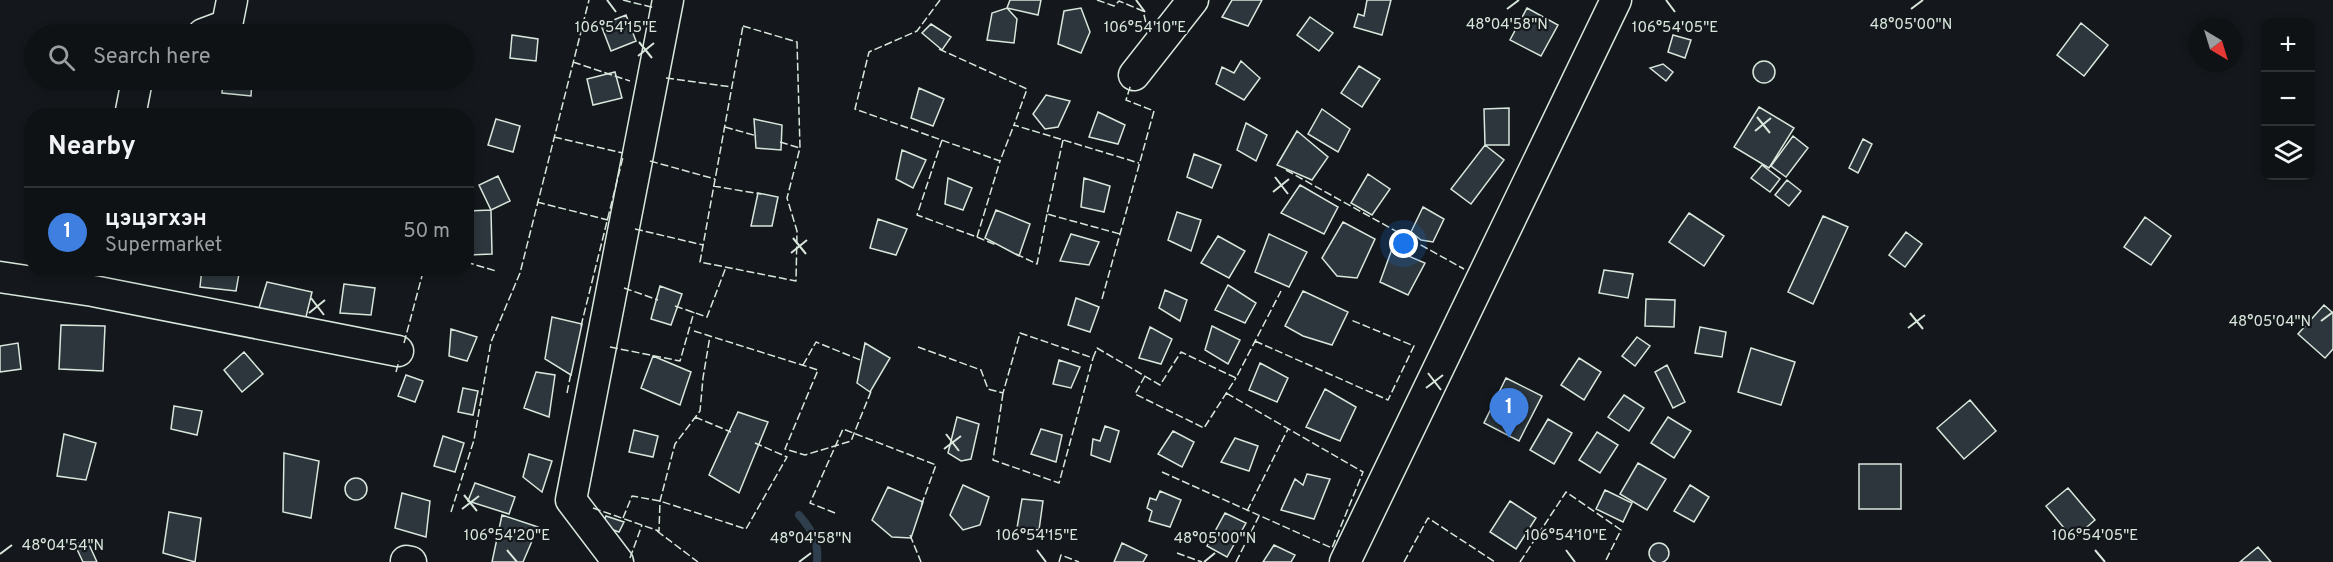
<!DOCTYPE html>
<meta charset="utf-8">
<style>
:root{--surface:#0f1215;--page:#1d2022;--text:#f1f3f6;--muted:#9b9ea0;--line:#2f3234;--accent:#8c9099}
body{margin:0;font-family:Overpass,sans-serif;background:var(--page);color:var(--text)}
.controls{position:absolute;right:18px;top:18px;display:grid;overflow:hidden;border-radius:12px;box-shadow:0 3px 9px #0003}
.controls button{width:54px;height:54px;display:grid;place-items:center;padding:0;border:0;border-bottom:2px solid var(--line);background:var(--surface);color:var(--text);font:30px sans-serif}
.compass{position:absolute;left:2189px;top:18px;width:54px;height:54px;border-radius:50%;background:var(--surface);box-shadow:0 3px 9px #0003;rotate:142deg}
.you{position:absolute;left:1404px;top:244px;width:21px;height:21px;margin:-15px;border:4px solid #fff;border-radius:50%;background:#1a73e8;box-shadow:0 0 0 9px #1a73e833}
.badge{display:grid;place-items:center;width:39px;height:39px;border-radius:50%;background:var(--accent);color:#fff;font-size:20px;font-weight:700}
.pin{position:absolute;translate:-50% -50px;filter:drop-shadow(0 2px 3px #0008)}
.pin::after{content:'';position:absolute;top:32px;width:21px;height:18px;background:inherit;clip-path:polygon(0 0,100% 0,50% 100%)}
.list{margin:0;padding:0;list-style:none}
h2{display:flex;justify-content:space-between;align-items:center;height:78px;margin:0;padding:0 24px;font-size:26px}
h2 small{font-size:20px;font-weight:400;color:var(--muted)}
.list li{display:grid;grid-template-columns:39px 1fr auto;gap:18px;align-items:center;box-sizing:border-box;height:90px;padding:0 24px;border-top:2px solid var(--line)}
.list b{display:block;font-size:22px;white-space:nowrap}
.list p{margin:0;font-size:20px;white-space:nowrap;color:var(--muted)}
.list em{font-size:20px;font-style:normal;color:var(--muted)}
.icon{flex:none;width:33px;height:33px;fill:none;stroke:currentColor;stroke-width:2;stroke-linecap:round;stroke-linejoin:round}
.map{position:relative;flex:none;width:2333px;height:562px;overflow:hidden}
.search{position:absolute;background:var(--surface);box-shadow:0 3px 9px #0003;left:24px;top:24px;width:450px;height:66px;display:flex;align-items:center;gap:15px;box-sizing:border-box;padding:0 21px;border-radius:33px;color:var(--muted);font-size:22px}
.panel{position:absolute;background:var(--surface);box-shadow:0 3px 9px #0003;left:24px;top:108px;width:450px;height:168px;border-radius:24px}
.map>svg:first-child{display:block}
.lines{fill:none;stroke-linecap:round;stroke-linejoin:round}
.stream{stroke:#2f3f4d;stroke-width:8}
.building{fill:#2c363c;stroke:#d8e6dc;stroke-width:1.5}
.minor-casing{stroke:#d8e6dc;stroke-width:33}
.minor{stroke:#14181c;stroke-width:30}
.fence{stroke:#d8e6dc;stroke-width:1.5;stroke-dasharray:8 3;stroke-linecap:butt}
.ticks{fill:none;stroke:#d8e6dc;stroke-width:2}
.ticks-label{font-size:15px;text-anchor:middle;fill:#d8e6dc;stroke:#14181c;stroke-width:4.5;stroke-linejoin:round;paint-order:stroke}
</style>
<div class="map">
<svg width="2333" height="562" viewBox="0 0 2333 562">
<rect width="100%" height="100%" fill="#14181c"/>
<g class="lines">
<path class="stream" d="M799,515C812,530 819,542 817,562"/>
</g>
<path class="building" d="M1010,0H1041L1038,15L1007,8Z
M1232,0H1262L1248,26L1222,17Z
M1367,0H1391L1382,35L1354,27L1358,14L1364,16Z
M1007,8L1017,19L1014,43L987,40L992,13Z
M1081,8L1090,32L1081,53L1058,44L1064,11Z
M1527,8L1558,25L1541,56L1510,40Z
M626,15L636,41L611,51L601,25Z
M1310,17L1333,33L1319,51L1297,35Z
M2081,23L2108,45L2084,76L2057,55Z
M931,24L951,37L942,50L922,33Z
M512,35L538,39L536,61L510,58Z
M1673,35L1691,40L1685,58L1668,52Z
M1753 72a11 11 0 1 1 22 0a11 11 0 1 1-22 0Z
M1241,61L1260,78L1244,100L1216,84L1222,67L1234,73Z
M1663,64L1673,72L1666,81L1650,68Z
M1359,66L1380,79L1362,107L1341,93Z
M615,72L622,98L593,105L587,79Z
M223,80H252L251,96L222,93Z
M919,88L944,99L933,126L911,118Z
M1046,95L1070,101L1058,127L1045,129L1033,114Z
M1759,107L1794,128L1769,168L1734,147Z
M1509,108V145H1485L1484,109Z
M1322,109L1350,129L1338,152L1308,134Z
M1098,112L1125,125L1118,144L1089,137Z
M496,119L520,126L513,152L488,145Z
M754,119L782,125L781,150L756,148Z
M1246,123L1267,135L1256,161L1237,150Z
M1297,131L1328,157L1312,180L1277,165Z
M1793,136L1808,148L1786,177L1771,166Z
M1863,139L1872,144L1858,173L1849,168Z
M1485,145L1504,160L1471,204L1451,189Z
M902,150L926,160L913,188L896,179Z
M1194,154L1221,165L1212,188L1187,177Z
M1762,165L1780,179L1770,192L1751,178Z
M1368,174L1390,189L1372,215L1351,203Z
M498,176L510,201L491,210L479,185Z
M948,178L972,188L963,210L945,204Z
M1084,178L1110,186L1104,212L1081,207Z
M1787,180L1801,191L1789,206L1775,195Z
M1300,185L1338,207L1324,234L1281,213Z
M758,193L778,197L772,226H751Z
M1423,207L1444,219L1433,242L1421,240L1411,232Z
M491,210L492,254L469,255L467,211Z
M996,210L1030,224L1019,256L985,238Z
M1177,212L1201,220L1191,251L1168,240Z
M1689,213L1724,236L1704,266L1669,242Z
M1823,216L1848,227L1813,304L1788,292Z
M2145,217L2171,236L2151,265L2124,247Z
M878,219L907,229L896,255L870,248Z
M1343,222L1375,239L1357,278L1337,276L1322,258Z
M1906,232L1922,244L1905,267L1889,255Z
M1071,234L1099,242L1089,265L1060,261Z
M1269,234L1307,252L1289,287L1255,272Z
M1218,236L1245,251L1229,278L1201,263Z
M1392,249L1425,263L1408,295L1380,282Z
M202,268H240L236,291L200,287Z
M1604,270L1633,274L1628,298L1599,293Z
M267,282L312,292L305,321L259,308Z
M344,284L375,288L371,315L340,313Z
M1228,285L1256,303L1245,323L1215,310Z
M660,286L682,294L671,325L651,319Z
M1165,290L1187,300L1180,321L1159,308Z
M1303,291L1348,312L1332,345L1303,336L1285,326Z
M1076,298L1099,307L1090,332L1068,325Z
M1646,299L1675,300L1674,327L1645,326Z
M2324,305L2333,313V349L2325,358L2298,334Z
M552,317L582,324L571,375L545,359Z
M61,325L105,326L103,371L59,369Z
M1212,326L1240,340L1228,364L1205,350Z
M1150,327L1172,339L1161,364L1139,358Z
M1700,327L1726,332L1722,357L1695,353Z
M451,329L477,337L467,361L449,356Z
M1637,337L1650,346L1635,366L1622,356Z
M18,343L21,369L0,372V346Z
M865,343L890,358L870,392L857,383Z
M1751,348L1795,362L1781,405L1738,392Z
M244,352L263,374L242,392L224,370Z
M653,356L691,372L680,405L641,388Z
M1579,358L1601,372L1584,400L1561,385Z
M1059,360L1080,367L1071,388L1053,384Z
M1260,363L1288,378L1277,402L1249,390Z
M1667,365L1685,402L1673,408L1655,372Z
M536,372L555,375L549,417L524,408Z
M406,375L423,381L415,402L398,396Z
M1506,378L1542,396L1519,441L1484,423Z
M463,388L478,391L473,415L458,412Z
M1325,389L1356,407L1340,441L1306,427Z
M1624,395L1644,408L1629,431L1608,417Z
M1970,400L1996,431L1964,459L1937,428Z
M174,406L202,411L197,435L171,429Z
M738,412L768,422L739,493L709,475Z
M957,417L979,424L971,459L961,461L948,453Z
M1668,417L1691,431L1674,458L1651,443Z
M1548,419L1572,433L1554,464L1530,450Z
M1105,426L1119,431L1110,462L1091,455L1093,439L1100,441Z
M1041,429L1062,435L1056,462L1031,454Z
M634,430L658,436L653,457L629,452Z
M1173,431L1194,442L1182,467L1158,454Z
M1597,432L1618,445L1600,473L1579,460Z
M64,434L96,443L86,480L57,476Z
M443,436L464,443L455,472L434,466Z
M1235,438L1258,446L1249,471L1221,462Z
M284,453L319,461L311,518L283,512Z
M529,454L552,461L542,492L523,477Z
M1638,463L1666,479L1647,510L1620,494Z
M1859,464H1901V509H1859Z
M1307,474L1330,479L1314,519L1281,510L1295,479L1303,485Z
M345 489a11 11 0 1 1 22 0a11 11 0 1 1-22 0Z
M475,483L515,497L509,514L468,501Z
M963,485L989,497L980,525L963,530L950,515Z
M1690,485L1709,497L1694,522L1674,511Z
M888,487L923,502L911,538L892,537L872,520Z
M2068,488L2095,520L2073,539L2046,506Z
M1605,490L1632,503L1623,522L1596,509Z
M1160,491L1181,500L1170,527L1149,521L1152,511L1147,508L1150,498L1156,500Z
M402,493L430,501L426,537L395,528Z
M1022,499L1043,501L1039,530L1017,528Z
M1510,501L1536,518L1516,549L1490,532Z
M169,512L201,518L195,562L163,553Z
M1225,513L1246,523L1227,557L1207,546Z
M502,515L538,527L523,562H492Z
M606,516L624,522L619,532L602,526Z
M87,540L97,562H83L75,545Z
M1649 553a10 10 0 1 1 20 0a10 10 0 1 1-20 0Z
M1122,543L1147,555L1143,562H1114Z
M1274,545L1295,555L1291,562H1263Z
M2258,547L2271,562H2240Z"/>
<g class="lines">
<defs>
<path id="minor" d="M203,34L227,25L232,0
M1134,75L1193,0
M130,116L137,80
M0,277L93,291L398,351
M406,561L411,562
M618,562L571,500L668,0
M1345,562L1616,0"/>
</defs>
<use href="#minor" class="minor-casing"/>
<use href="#minor" class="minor"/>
<path class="fence" d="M623,0L655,8
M940,0L917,31L869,52L855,109L1000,161L1014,125
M1097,0L1114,6L1119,1L1143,11L1146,23L1155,24L1153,29
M743,26L797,42L800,148L787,198L797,231L796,281L700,262Z
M939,49L1027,89L1014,125L1139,163
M573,62L630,81
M666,78L732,87
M725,127L757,136
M554,137L623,153
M942,140L917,215L977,237L1000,161
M1063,140L1047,214L1120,234
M780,142L800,148
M650,161L715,179
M1286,170L1464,269
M713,186L761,194
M537,202L608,220
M635,229L703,245
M977,237L996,245
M1016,254L1037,264L1047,214
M466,262L496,271
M624,288L658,300
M1102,299L1154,111L1126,100L1131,84
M675,306L707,317L726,267
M581,326L623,157
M694,331L818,370L785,449L805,455L851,441L872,389
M1255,341L1388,400L1414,346L1351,320
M404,343L422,276
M610,347L680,361L694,312
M918,347L981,370L988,389L1003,393L1020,333L1093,358L1097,348L1160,385L1181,352L1236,378L1281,291
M803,365L816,342L863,361
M396,372L399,361
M1145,376L1135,394L1204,428L1236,378
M567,393L571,373
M1003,393L993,460L1059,483L1093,358
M695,417L731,432
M1162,472L1332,548L1363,472L1226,393
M593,508L659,531L660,501L675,444L700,411L703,378L710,336
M1247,511L1288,429
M451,512L474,440L491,342L520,273L589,0
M835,513L810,503L843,429L936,465L921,506
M623,518L632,496L660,501L746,529L787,457L755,443
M657,531L698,562
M910,535L921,562
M1177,553L1202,562
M630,558L642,525
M1059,562L1061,555L1079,562
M1236,562L1259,516
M1404,562L1428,518L1495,562
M1520,562L1566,492L1621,530L1605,562"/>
</g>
<path class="ticks" d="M607,0L616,12M1136,0L1145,12M1666,0L1675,12M1507,9L1519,0M1911,9L1923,0M639,42L652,58M638,56L654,43M1757,117L1770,133M1755,131L1771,118M1275,177L1288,194M1273,192L1289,179M793,238L806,254M791,253L807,240M311,298L324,315M309,313L325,300M1910,313L1923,329M2321,321L2333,312M1908,328L1925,315M1428,373L1441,390M1426,388L1443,375M946,434L959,451M944,449L961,436M464,495L477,511M462,509L479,496M507,550L517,562M1037,550L1046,562M1566,550L1575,562M2095,550L2105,562M0,554L12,545M799,562L811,553M1204,562L1215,553"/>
<g class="ticks-label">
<text x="1507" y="29">48°04'58"N</text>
<text x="1911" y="29">48°05'00"N</text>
<text x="616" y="32">106°54'15"E</text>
<text x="1145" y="32">106°54'10"E</text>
<text x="1675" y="32">106°54'05"E</text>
<text x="2270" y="326">48°05'04"N</text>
<text x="507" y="540">106°54'20"E</text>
<text x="1037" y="540">106°54'15"E</text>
<text x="1566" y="540">106°54'10"E</text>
<text x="2095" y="540">106°54'05"E</text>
<text x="811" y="543">48°04'58"N</text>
<text x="1215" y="543">48°05'00"N</text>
<text x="63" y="550">48°04'54"N</text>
</g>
</svg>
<div class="controls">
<button>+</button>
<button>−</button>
<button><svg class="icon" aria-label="layers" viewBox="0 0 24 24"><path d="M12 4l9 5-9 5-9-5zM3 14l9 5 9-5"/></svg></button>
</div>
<svg class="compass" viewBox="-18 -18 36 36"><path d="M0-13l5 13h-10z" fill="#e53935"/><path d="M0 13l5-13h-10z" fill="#9b9ea0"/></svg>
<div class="you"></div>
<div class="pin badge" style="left:1509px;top:438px;background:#3f7fe0">1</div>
<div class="search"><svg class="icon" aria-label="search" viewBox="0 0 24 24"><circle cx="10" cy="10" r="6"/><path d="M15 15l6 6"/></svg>Search here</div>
<section class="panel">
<h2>Nearby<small></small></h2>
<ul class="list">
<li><span class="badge" style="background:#3f7fe0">1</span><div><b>цэцэгхэн</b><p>Supermarket</p></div><em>50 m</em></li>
</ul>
</section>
</div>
